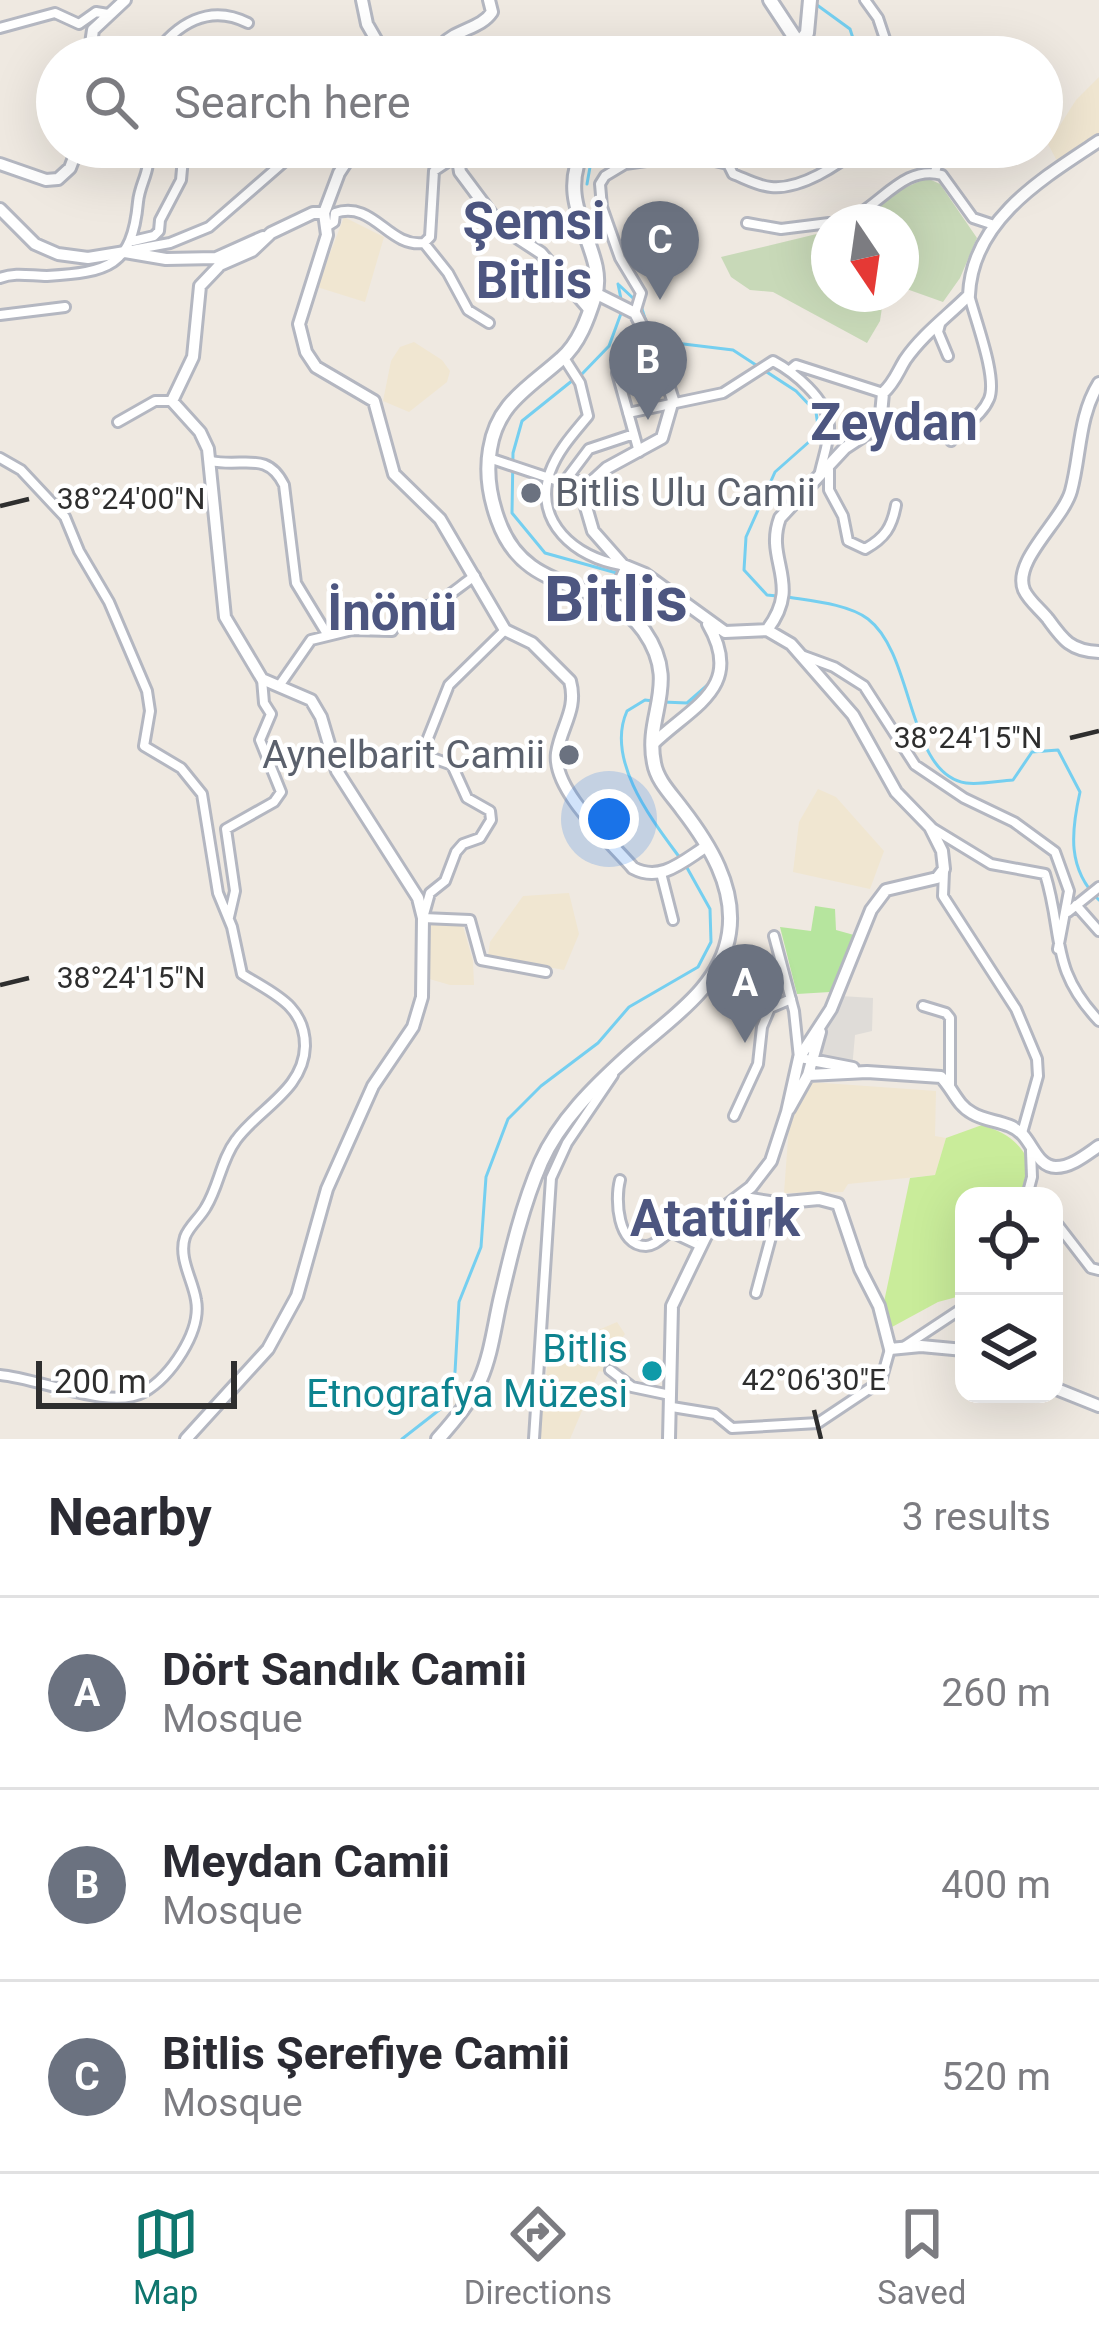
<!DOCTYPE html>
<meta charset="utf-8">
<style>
:root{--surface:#fff;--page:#f2f2f3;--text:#2b2b33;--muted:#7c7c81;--line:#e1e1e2;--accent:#0f766e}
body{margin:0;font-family:Roboto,sans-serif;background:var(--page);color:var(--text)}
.controls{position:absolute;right:36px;bottom:36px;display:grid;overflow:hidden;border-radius:24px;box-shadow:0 12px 48px #0002}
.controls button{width:108px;height:108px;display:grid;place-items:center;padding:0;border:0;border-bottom:3px solid var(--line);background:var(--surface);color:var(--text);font:60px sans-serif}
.compass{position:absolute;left:811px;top:204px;width:108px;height:108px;border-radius:50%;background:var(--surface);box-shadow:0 12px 48px #0002;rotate:167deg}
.scale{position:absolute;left:36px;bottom:30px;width:201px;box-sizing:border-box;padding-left:12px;border:6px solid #2e2e2e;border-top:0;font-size:33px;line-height:42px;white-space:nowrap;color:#2e2e2e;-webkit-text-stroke:9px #fff;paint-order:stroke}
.you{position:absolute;left:609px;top:819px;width:42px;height:42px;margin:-30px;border:9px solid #fff;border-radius:50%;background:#1a73e8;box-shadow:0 0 0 18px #1a73e833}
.badge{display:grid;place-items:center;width:78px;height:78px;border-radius:50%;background:var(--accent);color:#fff;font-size:39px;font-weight:700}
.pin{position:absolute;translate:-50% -99px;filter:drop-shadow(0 3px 6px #0008)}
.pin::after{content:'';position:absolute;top:63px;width:42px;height:36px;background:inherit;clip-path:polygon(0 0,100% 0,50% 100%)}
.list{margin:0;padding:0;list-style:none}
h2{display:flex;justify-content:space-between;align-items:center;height:156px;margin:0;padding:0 48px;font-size:51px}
h2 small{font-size:39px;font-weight:400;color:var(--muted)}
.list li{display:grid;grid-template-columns:78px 1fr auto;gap:36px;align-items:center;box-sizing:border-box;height:192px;padding:0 48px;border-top:3px solid var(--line)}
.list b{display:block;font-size:45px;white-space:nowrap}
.list p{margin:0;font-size:39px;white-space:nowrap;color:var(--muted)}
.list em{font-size:39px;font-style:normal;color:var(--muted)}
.icon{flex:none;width:66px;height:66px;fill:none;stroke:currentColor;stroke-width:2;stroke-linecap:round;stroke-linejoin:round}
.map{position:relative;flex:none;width:1099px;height:1439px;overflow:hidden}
.search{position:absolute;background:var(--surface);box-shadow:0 12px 48px #0002;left:36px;right:36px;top:36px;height:132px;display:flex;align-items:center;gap:30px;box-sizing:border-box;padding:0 42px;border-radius:66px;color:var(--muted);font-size:45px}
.sheet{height:732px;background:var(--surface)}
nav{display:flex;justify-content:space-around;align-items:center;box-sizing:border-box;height:168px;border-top:3px solid var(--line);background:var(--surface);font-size:33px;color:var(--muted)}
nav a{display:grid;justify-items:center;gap:6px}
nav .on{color:var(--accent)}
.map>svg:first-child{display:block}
.education{fill:#f0e6d1}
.green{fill:#b6e59e}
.cemetery{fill:#c8d9b8}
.pitch{fill:#c9ec9a}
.plaza{fill:#dfdcd8}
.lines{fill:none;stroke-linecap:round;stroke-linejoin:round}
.stream{stroke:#75cff0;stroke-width:3}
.minor-casing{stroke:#b4b7c1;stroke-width:14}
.tertiary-casing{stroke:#b4b7c1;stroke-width:16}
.secondary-casing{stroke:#b4b7c1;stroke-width:18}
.minor{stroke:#fff;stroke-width:8}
.tertiary{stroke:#fff;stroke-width:10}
.secondary{stroke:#fff;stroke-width:12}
.ticks{fill:none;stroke:#2e2e2e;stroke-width:4.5}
.worship-dot{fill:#6b7280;stroke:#fff;stroke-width:4.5}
.culture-dot{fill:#0f9aa8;stroke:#fff;stroke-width:4.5}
.labels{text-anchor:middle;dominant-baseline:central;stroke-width:9;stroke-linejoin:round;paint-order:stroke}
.worship-label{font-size:39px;fill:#5b616d;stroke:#fff;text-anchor:start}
.culture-label{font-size:39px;fill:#0d838f;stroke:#fff;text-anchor:end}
.district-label{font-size:51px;font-weight:bold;fill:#4d5680;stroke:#fff}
.town-label{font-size:63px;font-weight:bold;fill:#4d5680;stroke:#fff}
.ticks-label{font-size:30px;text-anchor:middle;fill:#2e2e2e;stroke:#fff;stroke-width:9;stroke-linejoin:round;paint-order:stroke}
</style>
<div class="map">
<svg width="1099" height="1439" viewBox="0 0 1099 1439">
<rect width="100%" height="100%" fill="#efe9e1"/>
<path class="education" d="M1099,77V138L1057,161L1048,144L1076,100Z
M344,217L384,237L365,302L317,287Z
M414,342L442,360L450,371L447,382L409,412L383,401L391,361L400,347Z
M818,789L836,797L884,851L870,889L793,872L799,822Z
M569,893L579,934L564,970L488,956L490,942L523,896Z
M443,923L463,926L473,961L474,985H450L426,978L431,924Z
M810,1082L936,1091L935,1136L946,1138L935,1175L848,1184L843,1192L784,1193L789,1125Z
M617,1322L625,1334L613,1350L607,1373L599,1371L570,1439H539L548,1359L589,1334Z"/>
<path class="green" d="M815,906L835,909L836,930L854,935L830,992L797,994L780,927L811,931Z"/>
<path class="cemetery" d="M927,178L940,184L977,238L960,278L943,302L901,287V222H858L900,190Z
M829,231V294H884L880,321L867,343L773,292L750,290L731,277L721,257Z"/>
<path class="pitch" d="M982,1125C1004,1132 1016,1139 1028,1159L1022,1196H964V1295L938,1302L892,1327L884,1302L910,1178L935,1175L946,1138Z"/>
<path class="plaza" d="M841,996L873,998L872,1031L855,1035L852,1069L811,1066Z"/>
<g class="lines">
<path class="stream" d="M817,5L850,29L859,57
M766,147L800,156L823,147
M587,184L590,167L614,153L661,147
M618,284L621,299
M619,285L634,299
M641,306L649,331L667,342L733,350L796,391L816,412L819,433L775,472L746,537L744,570L767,595L777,596
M581,375L609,346L623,308
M573,380L522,421L513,453L512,513L545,553L631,577L659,590
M787,597C812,601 848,604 868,619C915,655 907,774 966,783C980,785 998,781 1013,780L1032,752L1058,750L1080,792C1071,832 1067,869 1099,900
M653,701L645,700L627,711C605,760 652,820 680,858
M663,702L687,703L711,682
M402,1439L443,1407L455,1372L459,1302L481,1247L486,1177L508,1119L541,1086L598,1043L629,1007L698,967L711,942L710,909L686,866"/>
<defs>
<path id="minor" d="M865,0L878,18L891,57
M0,28L55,13L79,24L96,12L108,14
M153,57C176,24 209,3 248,23
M728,164L733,174C744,178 758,186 771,187C801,190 838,165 860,147
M935,172L938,162L961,147
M839,222C876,215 900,163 942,175L973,218L994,225
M747,223L781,229L829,223
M326,227L334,222L335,213C374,200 388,248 424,243L430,237L434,171L455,157
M133,241L154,236L159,231L160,220L181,180L184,147
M424,243L448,273L468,310L489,323
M132,250L170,243L209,227L301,147
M0,278C15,272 31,276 47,276C108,272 132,267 138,202C140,181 153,170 146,147
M635,313L641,293L620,258L602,207L600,184L605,176L625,164L688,155L728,164L736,161L746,147
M0,315L65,307
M940,324L938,332L948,356
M564,358L580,383L588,416C574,433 558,450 550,472C533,522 576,558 621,565
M790,370L796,365L883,393
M628,413L723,393L773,361C794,372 827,399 829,425C830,439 823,458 820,472
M118,422L155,401H172
M951,441C962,425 981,418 989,399C998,378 975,319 969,295
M639,452L617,373L645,337
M0,458L21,470L65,517L79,551L109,602L147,691L150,711L144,746L181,768L202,794L218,893L232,927L242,974C271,993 305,1004 305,1046C304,1090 258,1109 236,1140C221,1160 219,1186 206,1207C200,1218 189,1226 185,1237C178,1258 193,1280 196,1300C202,1332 170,1377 144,1392C111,1411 38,1378 0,1375
M489,458L564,483L568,477L591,486
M211,461C243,468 267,450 284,485L296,583L327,634
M829,470V490L843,516L848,541L865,549C885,538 892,527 896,505
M568,477L589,449L634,434
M610,601L626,566
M621,607L640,595L649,576
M505,630L449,685L424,748L427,756L452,765L467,798L490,811L491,820L480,838L463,844L456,852L445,881L430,893L423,918L470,920L481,960L546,972
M804,656L834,667L864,686L915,765L964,798L1014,822L1055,852L1069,891L1058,949
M279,686L311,640L352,630L392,631C403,614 415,611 433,604C447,599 462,584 475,576
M932,828L991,864L1045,874C1064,935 1049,968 1099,1021
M944,871L943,896L1016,1009L1037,1059L1038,1076L1022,1133
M661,873L673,920
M1076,905L1099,931
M1068,912L1099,887
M229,917L235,891L226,829L274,802L281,792L260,740L271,714L264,703L262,679
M774,936L794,1011L799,1058L812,1060
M923,1006L946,1013L950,1018V1085
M734,1116L758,1064L762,1027L770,1008L791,999
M620,1180C615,1199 617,1246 646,1246C655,1246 663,1236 671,1232L701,1246
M1027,1196L1032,1177L1031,1151
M1054,1220L1091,1268L1099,1270
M756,1293L774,1226L776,1203
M905,1346L964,1307
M610,1370L632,1387L670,1395
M672,1407L715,1414L732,1428L818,1423L881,1381L890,1349
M534,1439L551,1178L567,1143L613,1075"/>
<path id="tertiary" d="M362,0L367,24L386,57
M89,57L93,30L125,0
M441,57L442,45C456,29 481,29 492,12L489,0
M356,147L339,173L324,213L327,235L299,324L306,352L316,367L374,401L394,474L440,519L505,630L532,643L570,681C578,710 561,726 557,753C552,790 610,841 633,868C661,883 683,861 707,846
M456,147L460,172L501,227L541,253L589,309
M0,164L46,180L58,179L70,168L78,147
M0,209L35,244L58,254L88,258L125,252L166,259L216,258L263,237
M595,293L635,313L661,363L673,400L662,438L607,468L594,480L586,507L593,531L623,565L645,574L725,632L767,630L791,644L853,715L896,792L930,827L942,851L944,869L937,878L886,890L871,910L831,1009L799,1058L787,1112L771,1161L751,1187L717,1213L672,1306L669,1439
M1099,383C1078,417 1081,454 1071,491C1063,520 1012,561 1024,590C1029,601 1040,609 1048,619C1063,640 1071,651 1099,652
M767,630C803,583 764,561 780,518L845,448L880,425L883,393C895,382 897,373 905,360C923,334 947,317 969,295C972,220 1043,178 1099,141
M653,744C692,706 745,688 708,624
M812,1060L853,1068
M808,1075L867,1072L941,1077C953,1089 957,1105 972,1113C988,1123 1009,1120 1023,1135C1033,1146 1039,1167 1056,1167C1072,1167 1087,1154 1099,1146
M789,1109L808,1075L820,1032
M738,1197L776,1203L819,1199L838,1204L860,1269L879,1306L890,1349L921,1346L964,1350
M1054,1388L1099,1406
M186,1439L268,1349L297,1296L327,1189L373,1086L413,1027L422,997L423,918L418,898L337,771L321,717L311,700L262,679L225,617L208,449L200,432L172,401L193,357L200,286L220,265L252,251L271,233L313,213H324"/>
<path id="secondary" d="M770,0L799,44L801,57
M799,44L807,33L810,0
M438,1439C454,1421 470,1402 480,1380C491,1355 494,1328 500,1301C511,1254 522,1206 541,1162C560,1120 594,1087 627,1057C666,1021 721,989 729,933C736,887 709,844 682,809C672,795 657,781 654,763C644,714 681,684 644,631C602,573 526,600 498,520C490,498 486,472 490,449C497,403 530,387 561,359C579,344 588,318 595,296C609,251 551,205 585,147"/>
</defs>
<use href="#minor" class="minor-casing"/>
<use href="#tertiary" class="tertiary-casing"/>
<use href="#secondary" class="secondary-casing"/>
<use href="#minor" class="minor"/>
<use href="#tertiary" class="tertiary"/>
<use href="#secondary" class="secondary"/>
</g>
<path class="ticks" d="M0,506L29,499M1070,738L1099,731M0,985L29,978M814,1410L821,1439"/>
<g class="worship-dot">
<circle cx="531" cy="493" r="12"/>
<circle cx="569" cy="755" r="12"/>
</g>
<circle class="culture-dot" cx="652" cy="1371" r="12"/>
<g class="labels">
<g class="worship-label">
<text x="555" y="493">Bitlis Ulu Camii</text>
<text x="545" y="755" text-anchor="end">Aynelbarit Camii</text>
</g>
<g class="culture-label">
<text x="628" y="1349">Bitlis<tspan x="628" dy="45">Etnografya Müzesi</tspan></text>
</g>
<g class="district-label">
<text x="534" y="221">Şemsi<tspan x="534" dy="59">Bitlis</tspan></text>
<text x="894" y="422">Zeydan</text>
<text x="392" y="612">İnönü</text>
<text x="715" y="1218">Atatürk</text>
</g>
<g class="town-label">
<text x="616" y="599">Bitlis</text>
</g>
</g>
<g class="ticks-label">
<text x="131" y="509">38°24'00"N</text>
<text x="968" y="748">38°24'15"N</text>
<text x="131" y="988">38°24'15"N</text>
<text x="814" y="1390">42°06'30"E</text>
</g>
</svg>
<div class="controls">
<button><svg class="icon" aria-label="locate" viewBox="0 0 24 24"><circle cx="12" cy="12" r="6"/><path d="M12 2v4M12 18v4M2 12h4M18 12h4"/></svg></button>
<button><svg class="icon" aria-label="layers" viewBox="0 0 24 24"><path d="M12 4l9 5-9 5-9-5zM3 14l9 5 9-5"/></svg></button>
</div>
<svg class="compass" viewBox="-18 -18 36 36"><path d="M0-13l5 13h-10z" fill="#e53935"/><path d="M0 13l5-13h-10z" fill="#7c7c81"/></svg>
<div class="scale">200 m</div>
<div class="you"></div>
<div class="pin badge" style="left:745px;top:1043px;background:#6b7280">A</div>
<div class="pin badge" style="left:648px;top:420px;background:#6b7280">B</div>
<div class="pin badge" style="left:660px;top:300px;background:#6b7280">C</div>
<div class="search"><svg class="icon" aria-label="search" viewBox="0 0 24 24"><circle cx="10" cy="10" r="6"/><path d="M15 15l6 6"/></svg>Search here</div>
</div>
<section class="sheet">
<h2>Nearby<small>3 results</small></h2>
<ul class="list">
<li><span class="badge" style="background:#6b7280">A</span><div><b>Dört Sandık Camii</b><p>Mosque</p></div><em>260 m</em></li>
<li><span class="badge" style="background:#6b7280">B</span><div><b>Meydan Camii</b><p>Mosque</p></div><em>400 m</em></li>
<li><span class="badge" style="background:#6b7280">C</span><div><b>Bitlis Şerefiye Camii</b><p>Mosque</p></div><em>520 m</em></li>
</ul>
</section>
<nav>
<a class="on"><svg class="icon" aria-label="map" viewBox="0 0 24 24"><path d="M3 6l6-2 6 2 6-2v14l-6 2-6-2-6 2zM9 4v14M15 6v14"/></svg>Map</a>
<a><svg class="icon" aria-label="directions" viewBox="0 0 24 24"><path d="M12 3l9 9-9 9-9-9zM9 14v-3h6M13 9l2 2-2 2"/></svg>Directions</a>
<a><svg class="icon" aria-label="saved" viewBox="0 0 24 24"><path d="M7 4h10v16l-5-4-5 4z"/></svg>Saved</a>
</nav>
